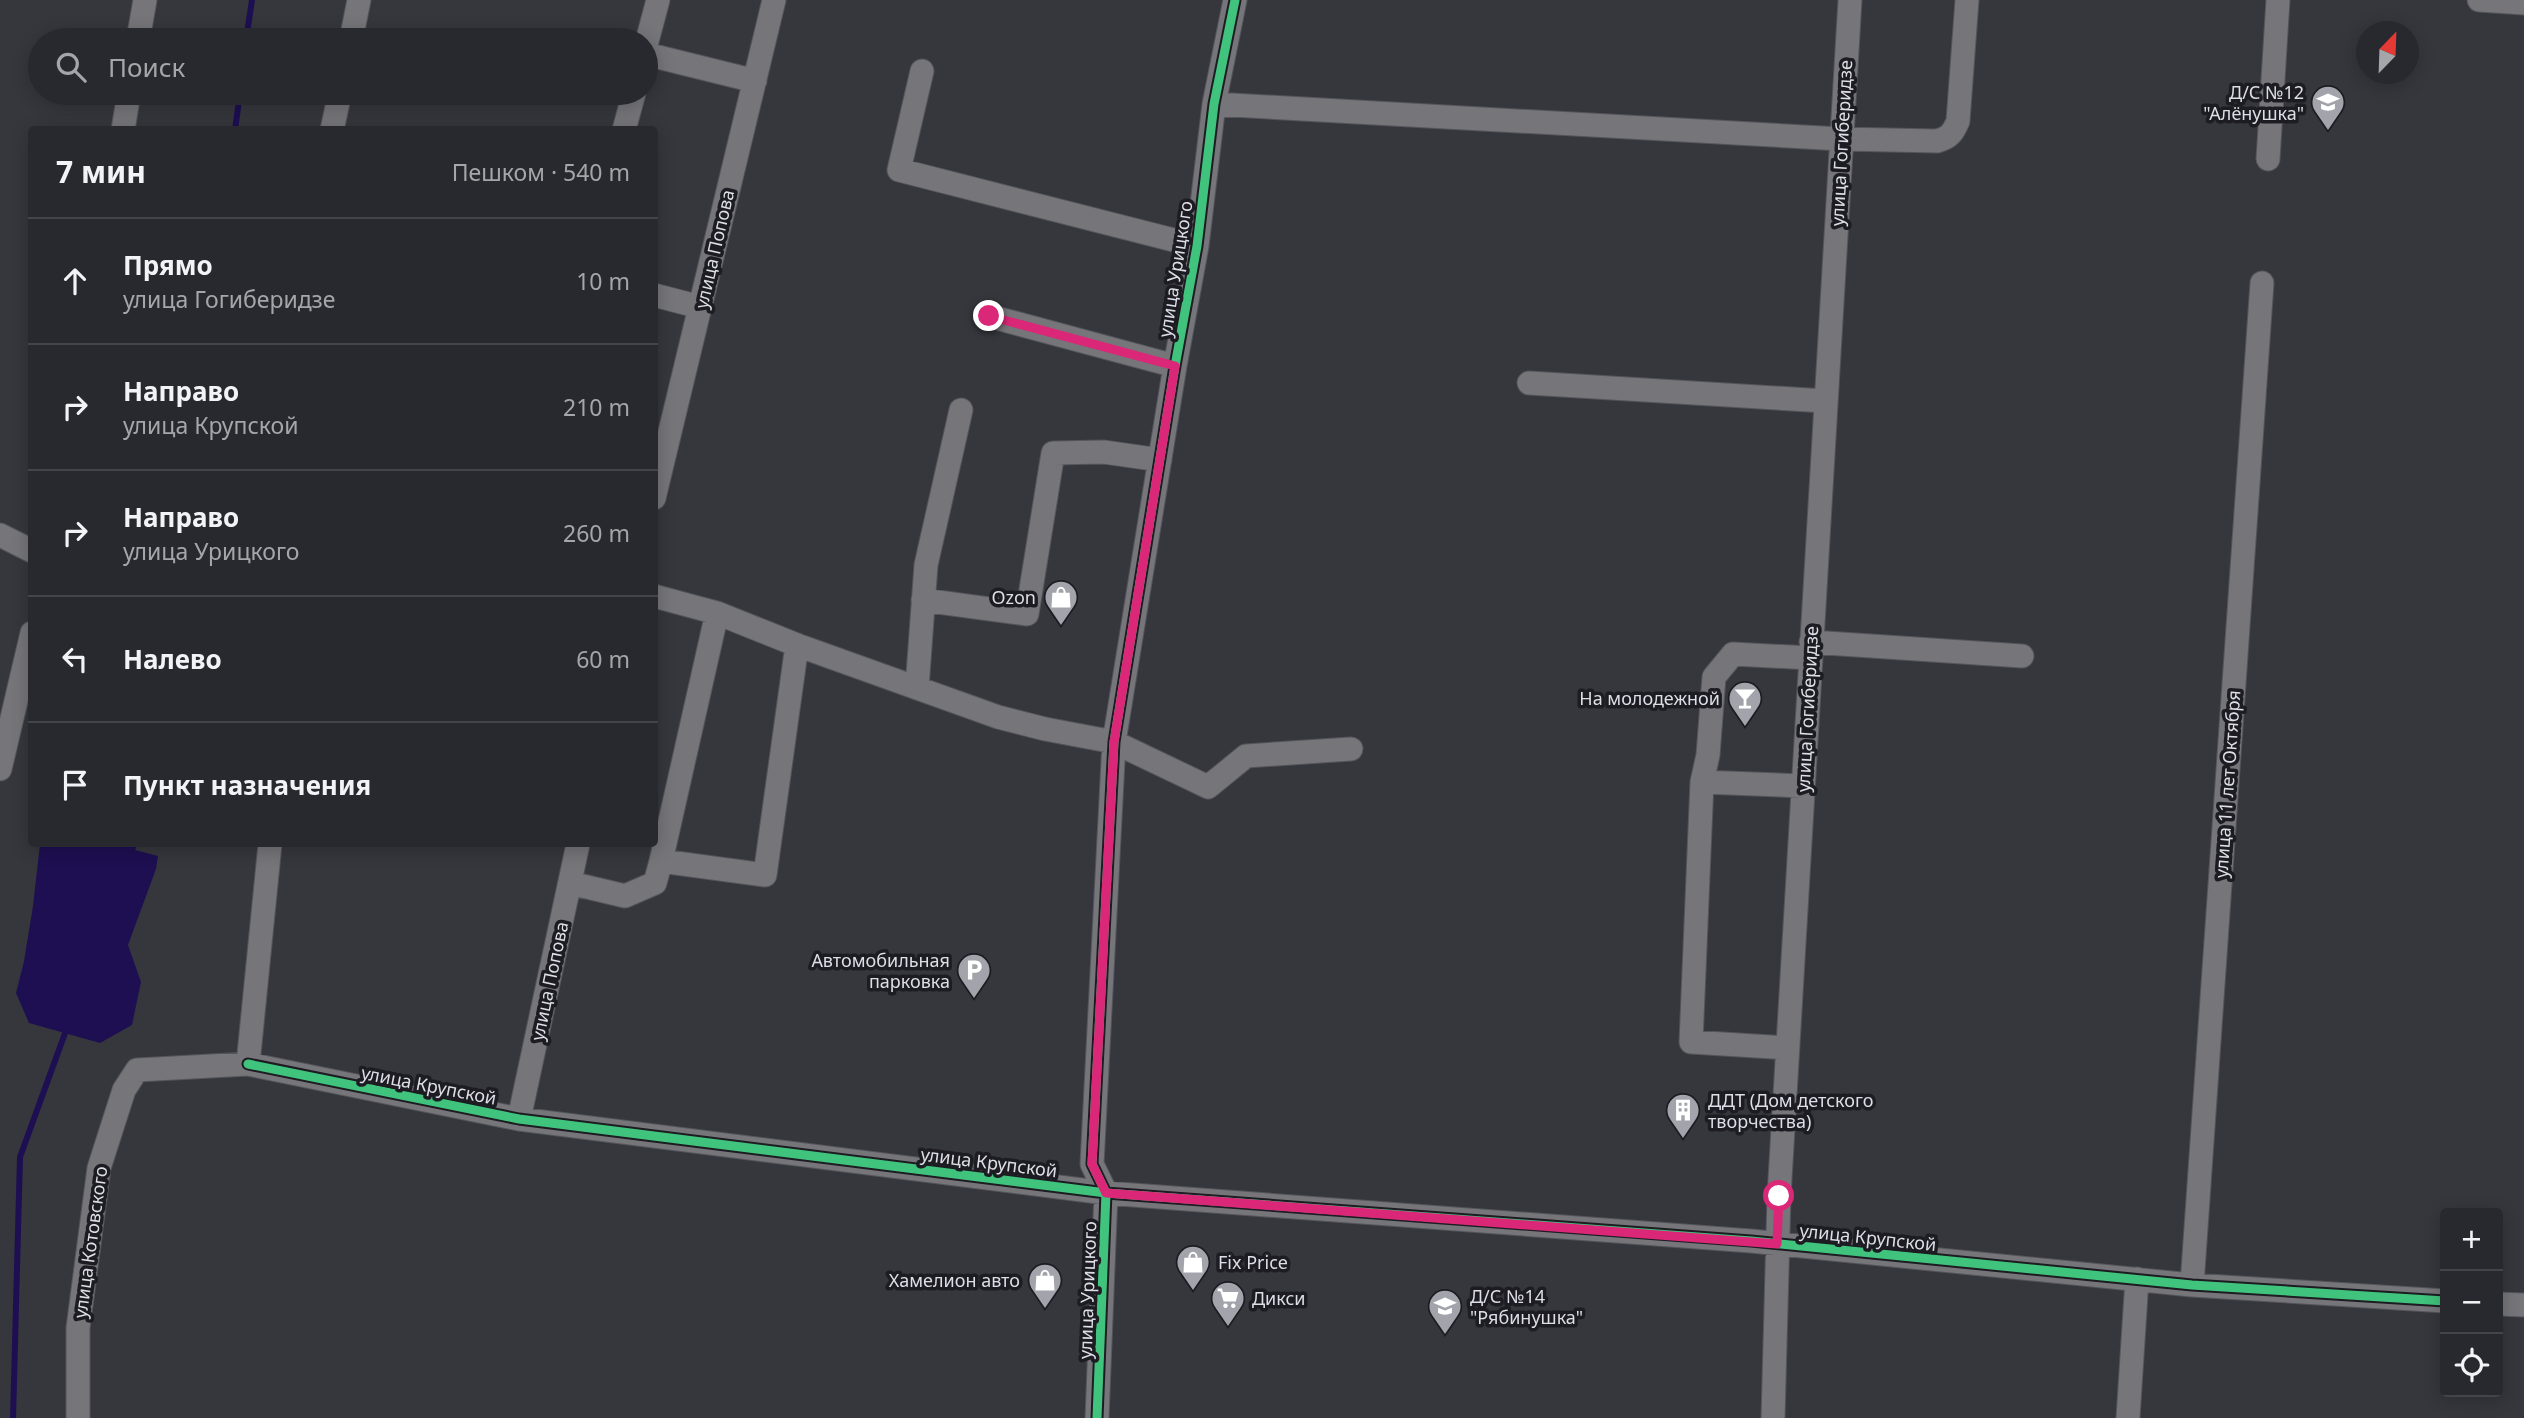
<!DOCTYPE html>
<html lang="ru">
<meta charset="utf-8">
<style>
:root{--surface:#28292e;--page:#34353a;--text:#f1f3f6;--muted:#a5a6aa;--line:#44454a}
body{margin:0;font-family:"Noto Sans",sans-serif;background:var(--page);color:var(--text)}
.controls{position:absolute;right:21px;bottom:21px;display:grid;overflow:hidden;border-radius:7px;box-shadow:0 4px 18px #0003}
.controls button{width:63px;height:63px;display:grid;place-items:center;padding:0;border:0;border-bottom:2px solid var(--line);background:var(--surface);color:var(--text);font:35px sans-serif}
.compass{position:absolute;left:2356px;top:21px;width:63px;height:63px;border-radius:50%;background:var(--surface);box-shadow:0 4px 18px #0003;rotate:23deg}
.stop{position:absolute;width:21px;height:21px;margin:-16px;border:5px solid #db2777;border-radius:50%;background:#fff}
.stop.end{background:#db2777;border-color:#fff;box-shadow:0 2px 7px #0008}
.list{margin:0;padding:0;list-style:none}
h2{display:flex;justify-content:space-between;align-items:center;height:91px;margin:0;padding:0 28px;font-size:30px}
h2 small{font-size:23px;font-weight:400;color:var(--muted)}
.list li{display:grid;grid-template-columns:46px 1fr auto;gap:21px;align-items:center;box-sizing:border-box;height:126px;padding:0 28px;border-top:2px solid var(--line)}
.list b{display:block;font-size:26px;white-space:nowrap}
.list p{margin:0;font-size:23px;white-space:nowrap;color:var(--muted)}
.list em{font-size:23px;font-style:normal;color:var(--muted)}
.icon{flex:none;width:38px;height:38px;fill:none;stroke:currentColor;stroke-width:2;stroke-linecap:round;stroke-linejoin:round}
.map{position:relative;flex:none;width:2524px;height:1418px;overflow:hidden}
.search{position:absolute;background:var(--surface);box-shadow:0 4px 18px #0003;left:28px;top:28px;width:630px;height:77px;display:flex;align-items:center;gap:18px;box-sizing:border-box;padding:0 24px;border-radius:38px;color:var(--muted);font-size:26px}
.panel{position:absolute;background:var(--surface);box-shadow:0 4px 18px #0003;left:28px;top:126px;width:630px;height:721px;border-radius:7px}
.map>svg:first-child{display:block}
.water{fill:#1e0f52}
.lines{fill:none;stroke-linecap:round;stroke-linejoin:round}
.stream{stroke:#1e0f52;stroke-width:6}
.minor-casing{stroke:#54555b;stroke-width:25}
.minor{stroke:#75757a;stroke-width:23}
.cycleway-casing{stroke:#1c1c22;stroke-width:13}
.cycleway{stroke:#40c37c;stroke-width:9}
.route{stroke:#db2777;stroke-width:9}
.labels{text-anchor:middle;dominant-baseline:central;stroke-width:7;stroke-linejoin:round;paint-order:stroke}
.poi-label{font-size:18px;fill:#dddee6;stroke:#1c1c22;text-anchor:end}
.street-label{font-size:18px;fill:#dddee6;stroke:#1c1c22}
</style>
<div class="map">
<svg width="2524" height="1418" viewBox="0 0 2524 1418">
<rect width="100%" height="100%" fill="#36373d"/>
<path class="water" d="M40,844H138L135,850L158,856L156,869L128,945L141,982L132,1025L100,1043L29,1023L16,993L24,961L33,906Z"/>
<g class="lines">
<path class="stream" d="M246,40L252,0
M235,130L240,93
M13,1418L20,1157L68,1025"/>
<defs>
<path id="minor" d="M2479,0L2524,3
M138,40L145,0
M351,40L359,0
M646,45L658,0
M646,54L755,81
M922,71L899,170L1197,246
M1214,104L1841,139L1937,141C1949,138 1953,133 1958,121L1967,0
M123,130L129,93
M332,130L340,93
M624,130L634,93
M2268,159L2278,0
M654,295L700,307
M989,316L1175,366
M1529,383L1825,401
M654,498L774,0
M0,535L32,551
M654,596L717,613L797,645L998,717L1045,729L1114,742L1208,787L1246,756L1351,749
M923,600L1027,614L1053,453L1104,452L1160,460
M717,613L661,861L765,875L797,645
M1811,642L2022,656
M917,688L926,565L961,410
M0,769L32,633
M1702,782L1708,755L1714,677L1733,654L1810,658
M570,883L625,896L655,883L661,861
M1787,1048L1691,1042L1702,782L1803,786
M248,1064L519,1119L1106,1193L1751,1241L2192,1285L2445,1301
M519,1119L578,844
M2192,1285L2262,283
M2498,1304L2524,1305
M78,1418V1328L99,1168L124,1090L137,1070L248,1064L270,844
M1097,1418L1106,1193L1092,1164L1114,742L1175,366L1197,246L1214,104L1235,0
M1773,1418L1779,1196L1850,0
M2128,1418L2137,1279"/>
</defs>
<use href="#minor" class="minor-casing"/>
<use href="#minor" class="minor"/>
<defs>
<path id="cycleway" d="M248,1064L519,1119L1106,1193L1751,1241L2192,1285L2445,1301
M1097,1418L1106,1193L1092,1164L1114,742L1175,366L1197,246L1214,104L1235,0"/>
</defs>
<use href="#cycleway" class="cycleway-casing"/>
<use href="#cycleway" class="cycleway"/>
</g>
<g class="lines">
<path class="route" d="M989,316L1175,366L1114,742L1092,1164L1106,1193L1777,1244L1779,1196"/>
</g>
<defs>
<symbol id="school-pin" viewBox="-11 -11 22 30"><path d="M0 17L-7.5 6A9.5 9.5 0 1 1 7.5 6Z" fill="#a3a4ab" stroke="#1c1c22"/><path d="M0-5L7-2L0 1L-7-2ZM-4 1L0 2.5L4 1V4Q0 6-4 4Z" fill="#fff"/></symbol>
<symbol id="shop-pin" viewBox="-11 -11 22 30"><path d="M0 17L-7.5 6A9.5 9.5 0 1 1 7.5 6Z" fill="#a3a4ab" stroke="#1c1c22"/><path d="M-5-2.5h2.3a2.7 3.5 0 0 1 5.4 0H5L5.5 6h-11ZM-1.5-2.5h3a1.5 2.3 0 0 0-3 0Z" fill="#fff"/></symbol>
<symbol id="bar-pin" viewBox="-11 -11 22 30"><path d="M0 17L-7.5 6A9.5 9.5 0 1 1 7.5 6Z" fill="#a3a4ab" stroke="#1c1c22"/><path d="M-6-5H6L.8 .8V4.5H3.5V6h-7V4.5H-.8V.8Z" fill="#fff"/></symbol>
<symbol id="parking-pin" viewBox="-11 -11 22 30"><path d="M0 17L-7.5 6A9.5 9.5 0 1 1 7.5 6Z" fill="#a3a4ab" stroke="#1c1c22"/><path d="M-3.5-5.5H1a3.5 3.5 0 0 1 0 7H-1V5.5H-3.5ZM-1-3.4V-.6H.8a1.4 1.4 0 0 0 0-2.8Z" fill="#fff"/></symbol>
<symbol id="building-pin" viewBox="-11 -11 22 30"><path d="M0 17L-7.5 6A9.5 9.5 0 1 1 7.5 6Z" fill="#a3a4ab" stroke="#1c1c22"/><path d="M-4-6H4V6H1V3H-1V6H-4ZM-2.5-4.3h1.7v1.8h-1.7ZM.8-4.3h1.7v1.8H.8ZM-2.5-1h1.7V.8h-1.7ZM.8-1h1.7V.8H.8Z" fill="#fff"/></symbol>
<symbol id="supermarket-pin" viewBox="-11 -11 22 30"><path d="M0 17L-7.5 6A9.5 9.5 0 1 1 7.5 6Z" fill="#a3a4ab" stroke="#1c1c22"/><path d="M-6-5.5h2.5l.6 2H6L4.5 2H-2.5L-4.4-4H-6ZM-1.5 3.2a1.3 1.3 0 1 0 .1 0ZM3 3.2a1.3 1.3 0 1 0 .1 0Z" fill="#fff"/></symbol>
</defs>
<g fill-rule="evenodd">
<use href="#school-pin" x="2309" y="83" width="38" height="52"/>
<use href="#shop-pin" x="1042" y="578" width="38" height="52"/>
<use href="#bar-pin" x="1726" y="679" width="38" height="52"/>
<use href="#parking-pin" x="955" y="951" width="38" height="52"/>
<use href="#building-pin" x="1664" y="1091" width="38" height="52"/>
<use href="#shop-pin" x="1174" y="1243" width="38" height="52"/>
<use href="#shop-pin" x="1026" y="1261" width="38" height="52"/>
<use href="#supermarket-pin" x="1209" y="1279" width="38" height="52"/>
<use href="#school-pin" x="1426" y="1287" width="38" height="52"/>
</g>
<g class="labels">
<g class="poi-label">
<text x="2304" y="92">Д/С №12<tspan x="2304" dy="21">"Алёнушка"</tspan></text>
<text x="1036" y="597">Ozon</text>
<text x="1720" y="698">На молодежной</text>
<text x="950" y="960">Автомобильная<tspan x="950" dy="21">парковка</tspan></text>
<text x="1708" y="1100" text-anchor="start">ДДТ (Дом детского<tspan x="1708" dy="21">творчества)</tspan></text>
<text x="1218" y="1262" text-anchor="start">Fix Price</text>
<text x="1020" y="1280">Хамелион авто</text>
<text x="1470" y="1296" text-anchor="start">Д/С №14<tspan x="1470" dy="21">"Рябинушка"</tspan></text>
<text x="1252" y="1298" text-anchor="start">Дикси</text>
</g>
<g class="street-label">
<text transform="translate(1841 143) rotate(-87)">улица Гогиберидзе</text>
<text transform="translate(714 249) rotate(-77)">улица Попова</text>
<text transform="translate(1175 269) rotate(-81)">улица Урицкого</text>
<text transform="translate(1807 709) rotate(-87)">улица Гогиберидзе</text>
<text transform="translate(2227 784) rotate(-86)">улица 11 лет Октября</text>
<text transform="translate(549 981) rotate(-78)">улица Попова</text>
<text transform="translate(429 1085) rotate(11)">улица Крупской</text>
<text transform="translate(989 1162) rotate(7)">улица Крупской</text>
<text transform="translate(1868 1237) rotate(6)">улица Крупской</text>
<text transform="translate(90 1242) rotate(-82)">улица Котовского</text>
<text transform="translate(1087 1290) rotate(-88)">улица Урицкого</text>
</g>
</g>
</svg>
<div class="controls">
<button>+</button>
<button>−</button>
<button><svg class="icon" aria-label="locate" viewBox="0 0 24 24"><circle cx="12" cy="12" r="6"/><path d="M12 2v4M12 18v4M2 12h4M18 12h4"/></svg></button>
</div>
<svg class="compass" viewBox="-18 -18 36 36"><path d="M0-13l5 13h-10z" fill="#e53935"/><path d="M0 13l5-13h-10z" fill="#a5a6aa"/></svg>
<div class="stop" style="left:1779px;top:1196px"></div>
<div class="stop end" style="left:989px;top:316px"></div>
<div class="search"><svg class="icon" aria-label="search" viewBox="0 0 24 24"><circle cx="10" cy="10" r="6"/><path d="M15 15l6 6"/></svg>Поиск</div>
<section class="panel">
<h2>7 мин<small>Пешком · 540 m</small></h2>
<ul class="list">
<li><svg class="icon" aria-label="ahead" viewBox="0 0 24 24"><path d="M12 20V5M6 11l6-6 6 6"/></svg><div><b>Прямо</b><p>улица Гогиберидзе</p></div><em>10 m</em></li>
<li><svg class="icon" aria-label="right" viewBox="0 0 24 24"><path d="M7 20v-9h11M14 6l5 5-5 5"/></svg><div><b>Направо</b><p>улица Крупской</p></div><em>210 m</em></li>
<li><svg class="icon" aria-label="right" viewBox="0 0 24 24"><path d="M7 20v-9h11M14 6l5 5-5 5"/></svg><div><b>Направо</b><p>улица Урицкого</p></div><em>260 m</em></li>
<li><svg class="icon" aria-label="left" viewBox="0 0 24 24"><path d="M17 20v-9H6M10 6l-5 5 5 5"/></svg><div><b>Налево</b></div><em>60 m</em></li>
<li><svg class="icon" aria-label="arrive" viewBox="0 0 24 24"><path d="M6 21V4h12l-3 4 3 4H6"/></svg><div><b>Пункт назначения</b></div></li>
</ul>
</section>
</div>
